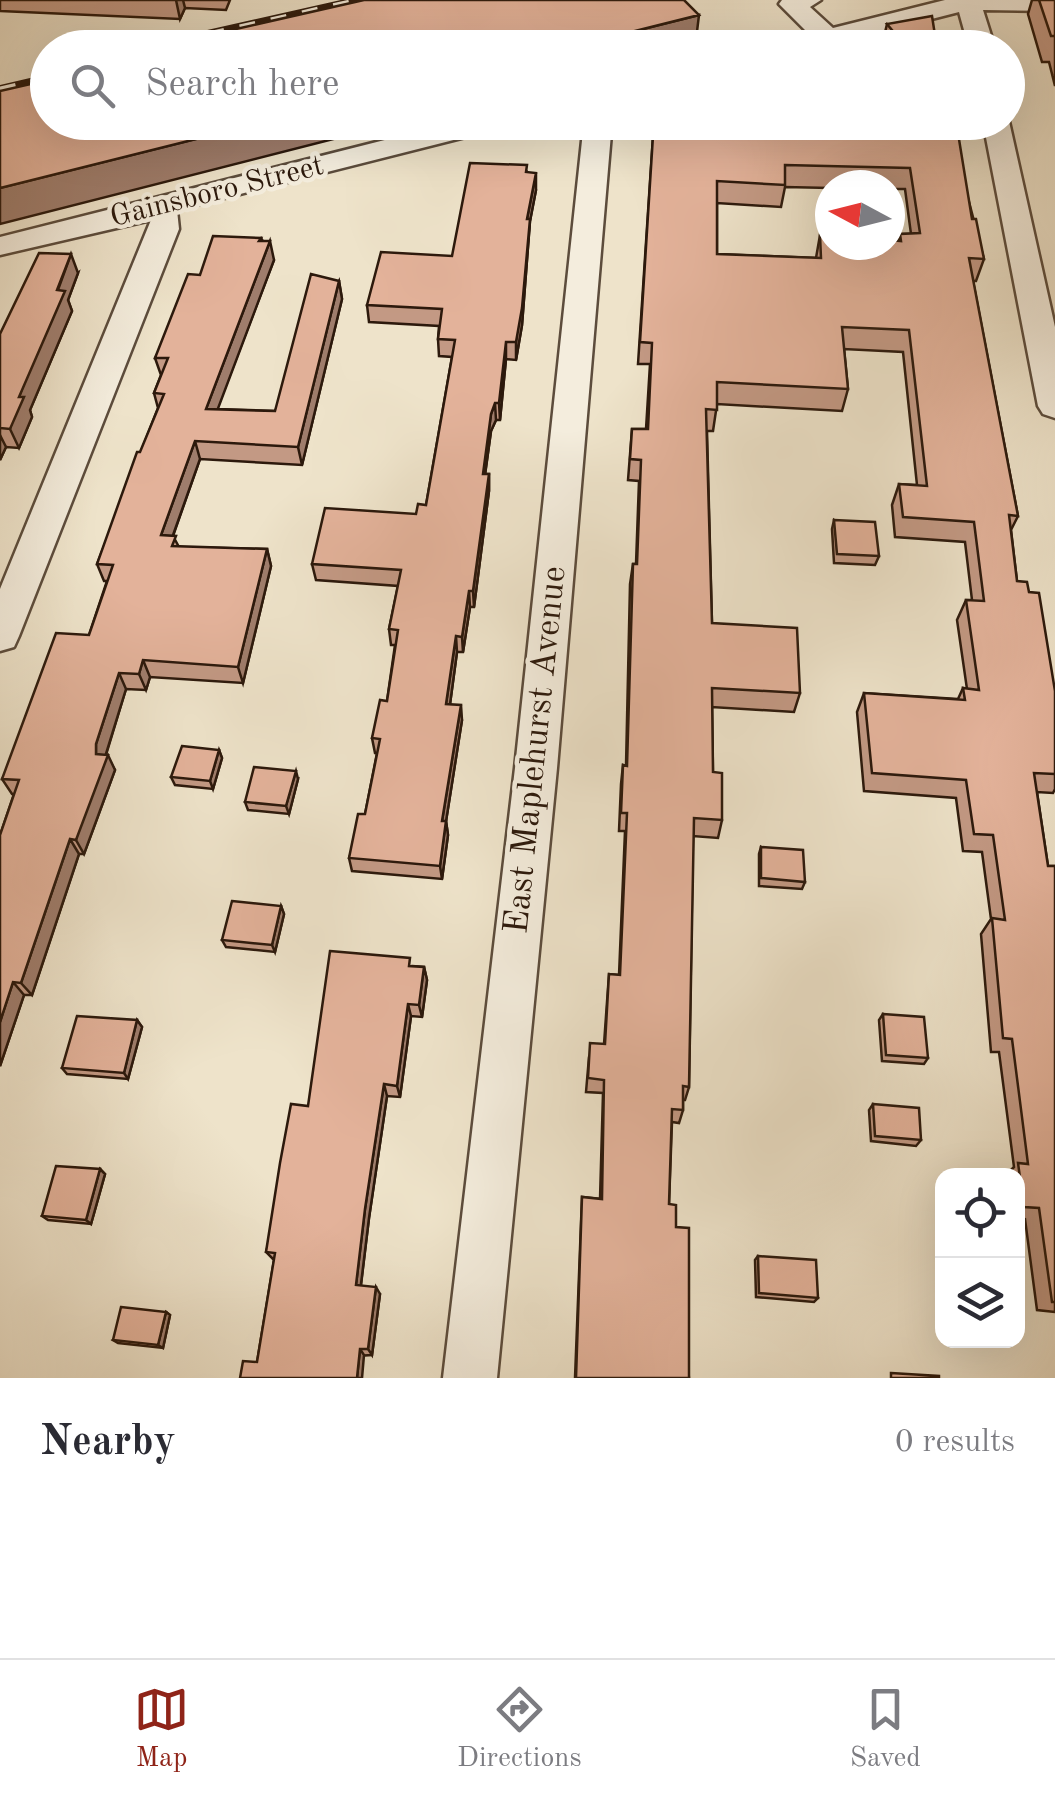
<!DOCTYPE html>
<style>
:root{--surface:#fff;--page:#f2f2f3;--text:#2b2b33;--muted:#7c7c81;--line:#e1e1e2;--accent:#8f2418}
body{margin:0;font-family:"Old Standard TT",serif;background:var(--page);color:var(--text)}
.controls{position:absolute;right:30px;bottom:30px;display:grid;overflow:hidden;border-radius:20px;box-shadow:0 10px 40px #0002}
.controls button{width:90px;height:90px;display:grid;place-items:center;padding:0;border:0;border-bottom:2px solid var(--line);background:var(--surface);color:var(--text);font:50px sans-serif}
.compass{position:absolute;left:815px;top:170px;width:90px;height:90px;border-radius:50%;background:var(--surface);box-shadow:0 10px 40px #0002;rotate:277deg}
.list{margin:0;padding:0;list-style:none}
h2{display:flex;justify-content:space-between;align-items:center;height:130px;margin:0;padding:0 40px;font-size:42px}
h2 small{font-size:32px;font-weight:400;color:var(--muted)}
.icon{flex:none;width:55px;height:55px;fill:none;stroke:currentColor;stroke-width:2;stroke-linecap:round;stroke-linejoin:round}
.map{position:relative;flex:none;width:1055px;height:1378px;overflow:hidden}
.search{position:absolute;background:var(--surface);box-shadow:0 10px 40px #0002;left:30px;right:30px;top:30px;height:110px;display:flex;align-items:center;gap:25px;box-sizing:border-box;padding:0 35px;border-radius:55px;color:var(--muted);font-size:38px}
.sheet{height:280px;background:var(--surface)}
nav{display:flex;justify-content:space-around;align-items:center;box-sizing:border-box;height:140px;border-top:2px solid var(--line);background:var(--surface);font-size:28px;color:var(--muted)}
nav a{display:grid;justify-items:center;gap:5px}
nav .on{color:var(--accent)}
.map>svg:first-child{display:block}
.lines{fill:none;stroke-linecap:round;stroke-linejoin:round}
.minor-casing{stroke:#5c4c3c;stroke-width:5}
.minor{fill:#f4eddd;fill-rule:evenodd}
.rail-casing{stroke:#2c190c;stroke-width:8}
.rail{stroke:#f4eddd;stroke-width:5;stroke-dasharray:16;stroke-linecap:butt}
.wall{fill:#c39984;stroke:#2c190c;stroke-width:2.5;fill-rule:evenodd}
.shaded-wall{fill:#9f7d6c;stroke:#2c190c;stroke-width:2.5}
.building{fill:#e3b29a;stroke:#2c190c;stroke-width:2.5;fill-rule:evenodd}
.labels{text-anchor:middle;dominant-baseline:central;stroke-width:9;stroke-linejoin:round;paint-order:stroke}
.far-street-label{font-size:30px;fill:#2c190c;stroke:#f4eddd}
.street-label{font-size:35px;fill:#2c190c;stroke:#f4eddd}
</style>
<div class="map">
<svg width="1055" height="1378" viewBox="0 0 1055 1378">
<rect width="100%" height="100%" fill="#eee3ca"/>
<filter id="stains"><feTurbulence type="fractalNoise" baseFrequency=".002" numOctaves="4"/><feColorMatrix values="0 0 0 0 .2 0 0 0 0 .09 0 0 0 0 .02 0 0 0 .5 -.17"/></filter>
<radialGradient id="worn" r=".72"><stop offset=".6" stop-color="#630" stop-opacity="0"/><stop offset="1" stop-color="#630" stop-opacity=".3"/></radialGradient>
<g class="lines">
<defs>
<path id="minor" d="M782,0H821L810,7L833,28L945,0H1055V11L983,10L995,48H969L959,12L818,48H772L776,42L809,34L779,4Z
M1008,117L1055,327V418L1043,414L1038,406L983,122H1008Z
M456,122H504L501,128L177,210L179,229L19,636L14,647L0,651V589L151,220L0,255V237Z
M584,122H612L557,768L497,1378H443L515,768Z"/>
</defs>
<use href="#minor" class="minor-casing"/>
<use href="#minor" class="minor"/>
<defs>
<path id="rail" d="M146,48L359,0
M0,89L48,78"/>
</defs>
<use href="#rail" class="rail-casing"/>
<use href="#rail" class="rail"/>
</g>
<path class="wall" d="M0,0H230L226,10L185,8L180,19L0,11Z
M1032,0H1055V86L1049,62H1042L1028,14Z
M887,24L937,48H884L882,45Z
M660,122H948L984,259L976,281H973L1018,516L1011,530L1017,581L1055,691V789L1053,793L1037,792L1048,866H1055V1312L1037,1310L1025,1219L1018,1218V1176H1005L1014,1167L999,1052H991L981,934L991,919L982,852L963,851L956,798L864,791L857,712L864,693L958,699L963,688L967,689L957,620L966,600H972L965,542L895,537L892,505L899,484L917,485L903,352L844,349L848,389L842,411L717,404L713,431H707L712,623L800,693L794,712L712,707L713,772L722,820L718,838L693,836L689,1087L685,1100H683V1110L679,1123L672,1122L669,1204L676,1227L689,1378H575L582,1197L600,1199L603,1093L586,1092L589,1057L604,1044L609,974L619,975L625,831H619L621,784L623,765L626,766L630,584L633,564H636L639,481L628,480L632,429H646L650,364H638L653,136H659ZM830,185H890V189H905L911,234H900L899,241L820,235L816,258L717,254V203L781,207L785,187L830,188Z
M527,172L536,190L530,221L522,325L516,360L506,359L500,420H496L491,431L485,474H489V491L474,607H470L463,652H457L450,704L462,720L446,821L448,835L442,879L352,871L349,858L365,814L377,753H375L372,738L387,701L395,645H391L389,629L398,586L316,580L312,564L416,514L426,505L452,357L439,356L438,339L439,326L369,322L367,305L452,256Z
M261,238L274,260L217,409L275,411L339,281L342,299L302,465L200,459L173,536L179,547L267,549L271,566L243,683L150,677L146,690L126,689L106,755L115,770L84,854H79L32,995H24L0,1066V835L14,794H12L2,779L89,635L107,581H104L97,564L158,408L154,393L161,375L155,358L200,275Z
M78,273L68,300L72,311L30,410L32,417L19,448L6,447L0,460V334Z
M834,520L879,556L875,565L834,563L832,529Z
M219,750L222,758L213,789L175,785L171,777Z
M298,779L289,814L248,810L245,802Z
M761,847L805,882L802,889L759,886V854Z
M281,906L284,914L275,952L226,947L222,940Z
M412,966L424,967L427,980L422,1017L411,1016L400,1097L387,1096L369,1218L361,1285L380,1294L372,1355L257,1362L274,1260L266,1252L308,1106Z
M883,1014L928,1058L924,1064L882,1061L879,1020Z
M137,1020L142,1027L128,1079L67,1074L62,1068Z
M873,1104L921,1140L916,1146L871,1141L869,1110Z
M100,1169L105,1174L91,1224L48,1220L42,1216Z
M758,1256L818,1298L814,1302L756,1297L755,1260Z
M166,1312L170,1315L163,1348L118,1343L113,1340Z"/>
<path class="shaded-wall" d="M176,0H183L185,8L180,19Z
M699,15L695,48H567Z
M264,122H400L0,224V188Z
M536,173V190L530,221L522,325L516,360V342L527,219Z
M270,241L274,260L211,427L206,409Z
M71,254L78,273L68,300L72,311L30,410L32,417L19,448L10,429L19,397Z
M339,281L342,299L302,465L298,447Z
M506,342V359L500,420L499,403Z
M495,403L496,420L491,431L483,490V474L491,414Z
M0,435L6,447L0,460Z
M195,441L200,459L167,552L161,535Z
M489,474V491L474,607L473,591Z
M267,549L271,566L243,683L238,667Z
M469,591L470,607L463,652L462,637Z
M456,636L457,652L448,719L446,704Z
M143,660L150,677L146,690L139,674Z
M119,673L126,689L104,760L108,755L115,770L84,854L76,840L96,754V744Z
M461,705L462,720L444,834L442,821Z
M219,750L222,758L213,789L210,781Z
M296,771L298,779L289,814L286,806Z
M446,821L448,835L442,879L440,866Z
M70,839L79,854L32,995L21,983Z
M281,906L284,914L275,952L272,945Z
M424,967L427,980L422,1017L419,1005Z
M13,982L24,995L0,1066V1022Z
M408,1004L411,1016L400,1097L397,1086Z
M137,1020L142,1027L128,1079L124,1073Z
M384,1084L387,1096L369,1218L360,1292L356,1285L365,1209Z
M100,1169L105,1174L91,1224L86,1220Z
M376,1287L380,1294L372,1355L368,1349Z
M166,1312L170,1315L163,1348L158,1345Z
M360,1349L364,1355L362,1378H357Z"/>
<path class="building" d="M364,0H684L699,15L567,48H152Z
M1039,0H1055V36H1051Z
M932,16L937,48H907L887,24Z
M815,45L869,48H815Z
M48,80V122H264L0,188V91Z
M660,122H948V127H957L972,219H976L984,259L969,258L1018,516L1009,515L1017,581L1027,582L1029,592L1039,593L1055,691V774L1034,773L1048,866H1055V1302H1052L1039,1208L1024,1207L1018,1163L1028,1164L1012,1039L1003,1038L992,918L1005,920L993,835L974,834L966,780L872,773L864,693L965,700L963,688L979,690L966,600L984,601L974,522L903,517L899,484L927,486L909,330L842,327L848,389L717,382V410L706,409L712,623L797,628L800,693L712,688L713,772L722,773V820L694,818L689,1087L683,1086V1110L672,1109L669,1204L676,1205V1227L689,1228V1378H576L582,1197L602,1199L604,1080L588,1078L590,1043L605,1044L609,974L620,975L627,813H621L623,765L627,766L633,564H637L641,460L630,459L632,429H648L652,343L640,342L653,136L660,137ZM785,165L910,168L920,233L900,234L901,241L890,240V245H830V236L820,235L821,258L717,254V181L785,185Z
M470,163L527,165L526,172L536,173L527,219H530L522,308L516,342H506L499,403H495L491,414L483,474H489L473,591H469L462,637L456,636L446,704L461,705L442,821H446L440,866L349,858L358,814H365L380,739L372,738L380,700L387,701L398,630L389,629L401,570L312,564L325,508L416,514L418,504L426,505L455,340L438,339L442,309L367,305L381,252L452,256Z
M213,236L261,238L259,241H270L206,409L275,411L311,274L339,281L298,447L195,441L161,535L176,536L172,546L267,549L238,667L143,660L139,674L119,673L96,744V754L108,755L76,840L70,839L21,983L13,982L0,1022V835L19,780L2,779L56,633L89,635L113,565L97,564L137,452H140L164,394L154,393L168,358H155L188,274L200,275Z
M39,253L71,254L57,290L65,291L19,397H24L10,429L0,428V334Z
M834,520L875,522L879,556L837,554Z
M182,746L219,750L210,781L171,777Z
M254,767L296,771L286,806L245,802Z
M761,847L803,850L805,882L761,878Z
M232,901L281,906L272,945L222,940Z
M330,951L410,958L409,966L424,967L419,1005L408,1004L397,1086L384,1084L365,1209L356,1285L376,1287L368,1349H360L357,1378H240L243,1361L257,1362L275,1253L266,1252L280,1163L291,1104L308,1106Z
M883,1014L924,1017L928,1058L886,1055Z
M77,1016L137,1020L124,1073L62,1068Z
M873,1104L919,1108L921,1140L875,1136Z
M56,1166L100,1169L86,1220L42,1216Z
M758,1256L816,1260L818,1298L759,1293Z
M121,1307L166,1312L158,1345L113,1340Z
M891,1373L939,1376V1378H891Z"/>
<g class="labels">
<g class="far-street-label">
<text transform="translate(217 192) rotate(-14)">Gainsboro Street</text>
</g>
<g class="street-label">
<text transform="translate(536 750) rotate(-84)">East Maplehurst Avenue</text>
</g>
</g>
<rect width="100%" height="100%" filter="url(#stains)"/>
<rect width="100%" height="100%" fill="url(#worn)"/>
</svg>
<div class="controls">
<button><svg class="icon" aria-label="locate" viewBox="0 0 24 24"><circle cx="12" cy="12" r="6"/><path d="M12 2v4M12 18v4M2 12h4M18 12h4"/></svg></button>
<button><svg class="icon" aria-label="layers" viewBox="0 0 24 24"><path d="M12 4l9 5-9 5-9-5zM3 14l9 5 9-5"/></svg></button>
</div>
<svg class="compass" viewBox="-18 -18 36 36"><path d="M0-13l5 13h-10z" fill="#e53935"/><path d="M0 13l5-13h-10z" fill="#7c7c81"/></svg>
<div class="search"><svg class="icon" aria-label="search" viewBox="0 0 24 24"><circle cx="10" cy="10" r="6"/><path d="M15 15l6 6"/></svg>Search here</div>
</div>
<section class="sheet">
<h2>Nearby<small>0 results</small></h2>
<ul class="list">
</ul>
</section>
<nav>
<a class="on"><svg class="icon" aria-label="map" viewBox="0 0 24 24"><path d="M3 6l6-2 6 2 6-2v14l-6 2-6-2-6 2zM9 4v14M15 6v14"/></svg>Map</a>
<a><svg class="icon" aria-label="directions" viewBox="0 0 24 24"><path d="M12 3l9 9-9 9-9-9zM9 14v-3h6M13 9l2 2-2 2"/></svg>Directions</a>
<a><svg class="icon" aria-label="saved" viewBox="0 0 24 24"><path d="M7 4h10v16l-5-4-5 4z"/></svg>Saved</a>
</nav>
